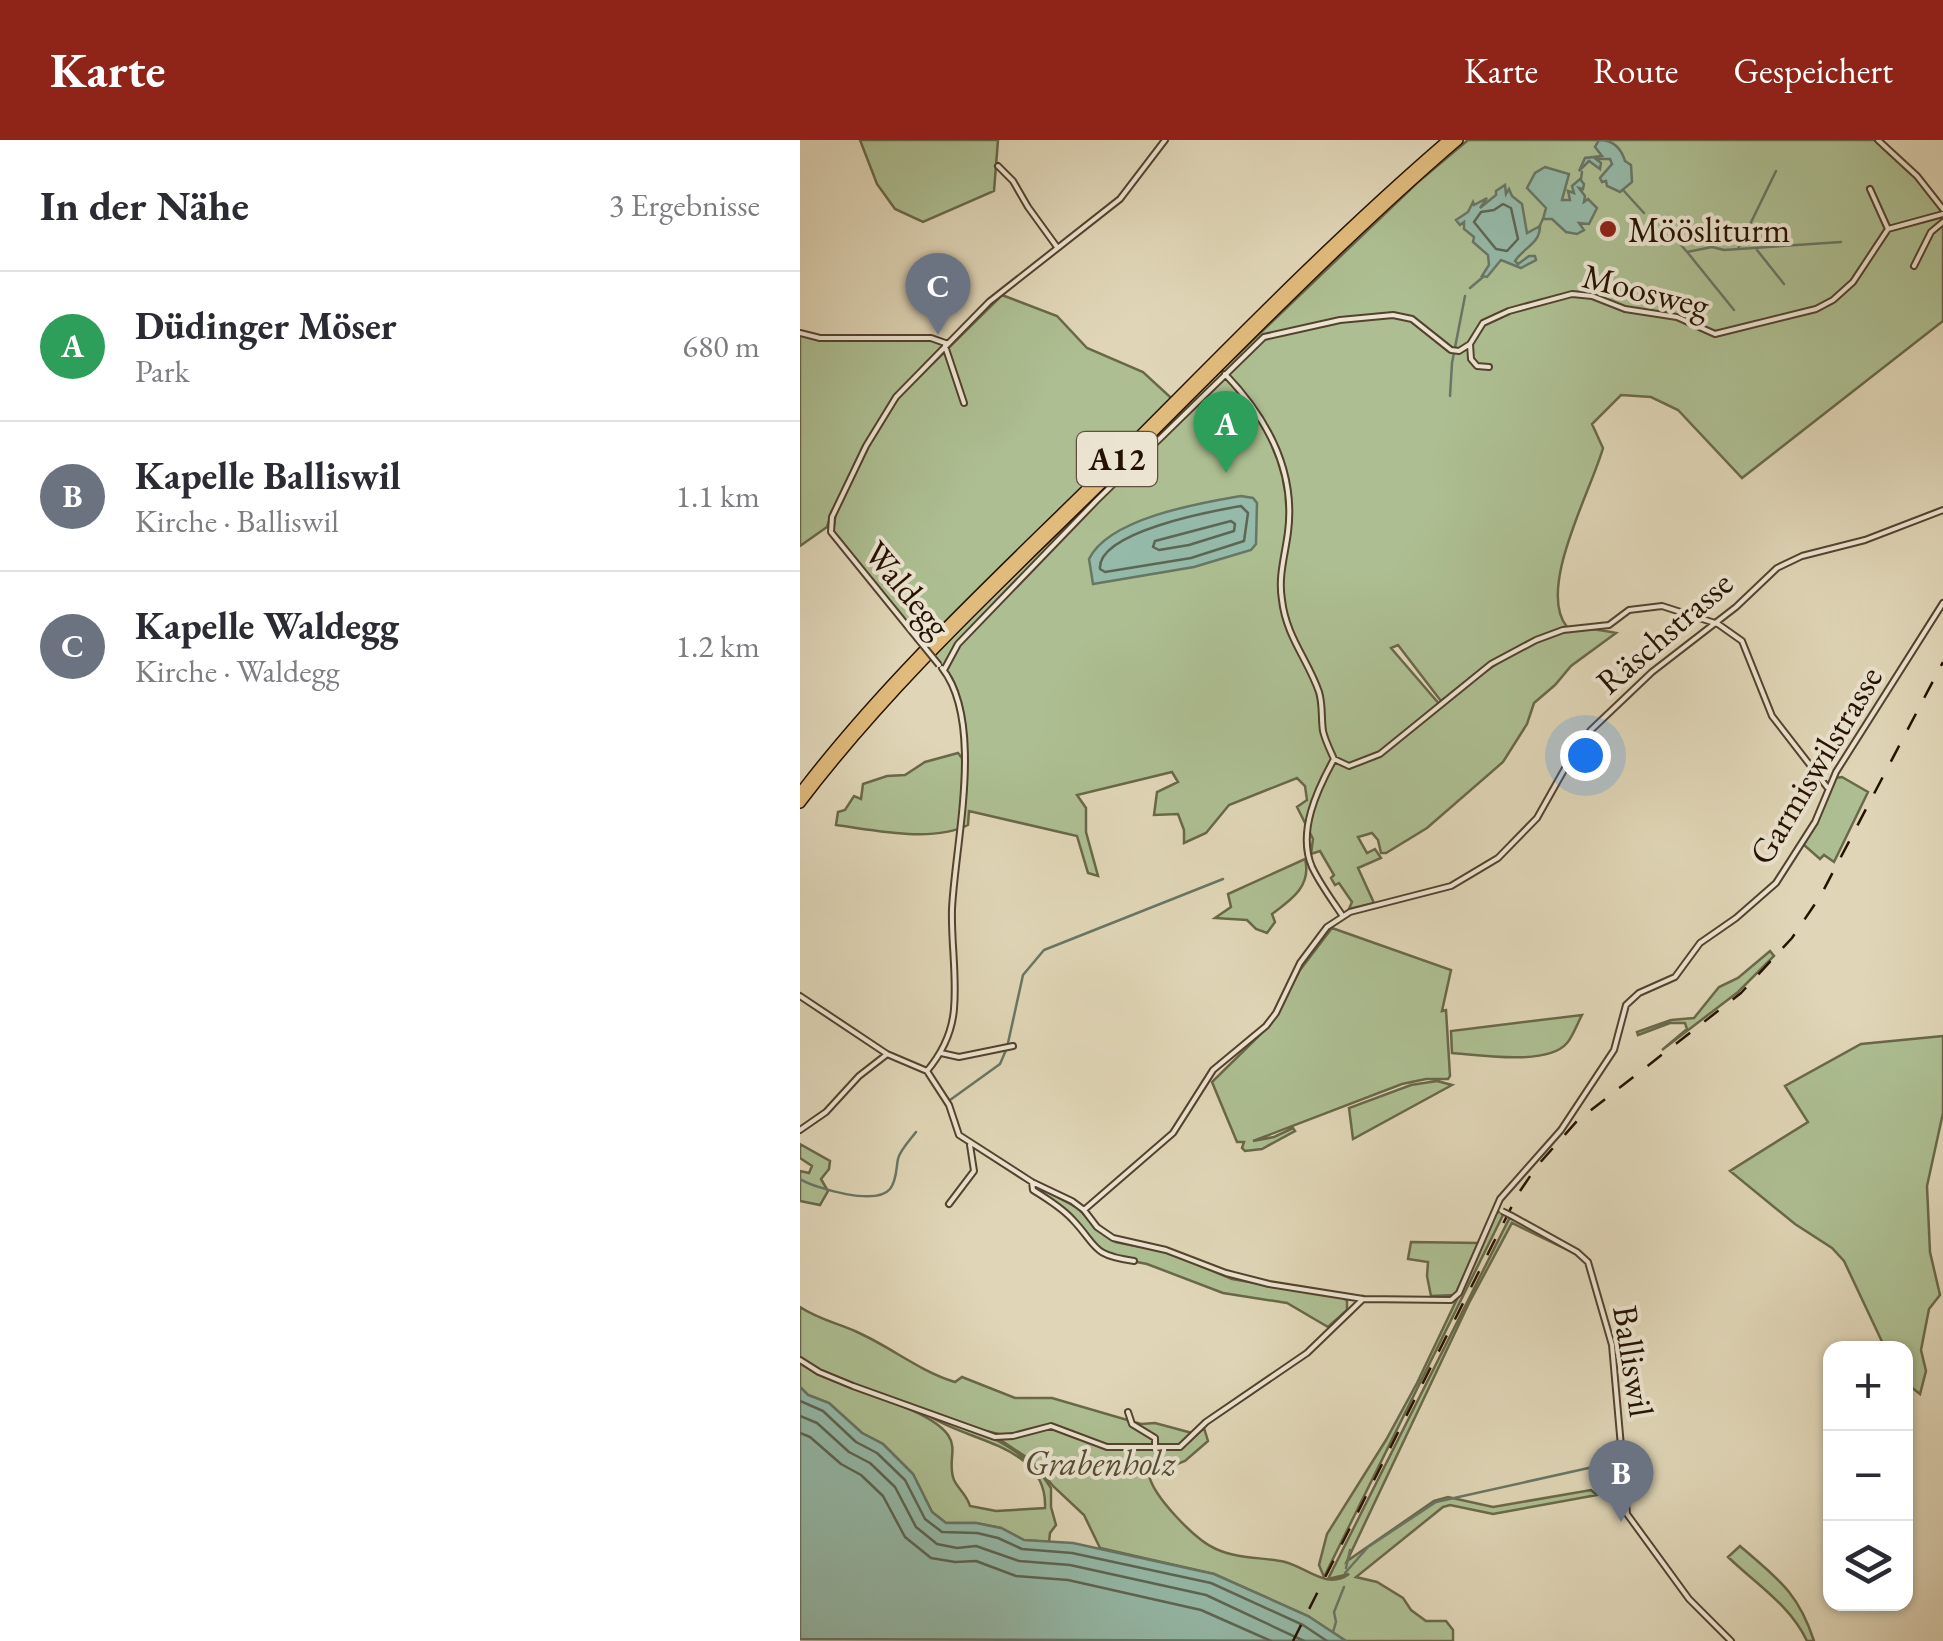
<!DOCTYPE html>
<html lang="de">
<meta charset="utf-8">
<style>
:root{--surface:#fff;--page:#f2f2f3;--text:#2b2b33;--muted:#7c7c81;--line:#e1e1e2;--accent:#8f2418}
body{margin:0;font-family:"EB Garamond",serif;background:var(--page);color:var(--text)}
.controls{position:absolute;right:30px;bottom:30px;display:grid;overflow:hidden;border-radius:20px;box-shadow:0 2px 8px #0004}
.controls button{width:90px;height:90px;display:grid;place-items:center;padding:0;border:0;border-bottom:2px solid var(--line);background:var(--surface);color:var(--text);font:50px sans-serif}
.you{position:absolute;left:785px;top:615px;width:35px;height:35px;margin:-25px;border:8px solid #fff;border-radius:50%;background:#1a73e8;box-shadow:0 0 0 15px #1a73e833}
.badge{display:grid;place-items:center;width:65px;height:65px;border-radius:50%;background:var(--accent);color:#fff;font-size:32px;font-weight:700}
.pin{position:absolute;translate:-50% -82px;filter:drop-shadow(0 2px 5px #0008)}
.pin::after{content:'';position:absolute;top:52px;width:35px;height:30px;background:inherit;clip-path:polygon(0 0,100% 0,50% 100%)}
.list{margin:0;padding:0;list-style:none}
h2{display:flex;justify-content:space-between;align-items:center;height:130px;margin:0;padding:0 40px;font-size:42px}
h2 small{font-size:32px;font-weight:400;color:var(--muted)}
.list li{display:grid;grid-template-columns:65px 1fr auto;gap:30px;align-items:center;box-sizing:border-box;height:150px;padding:0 40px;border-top:2px solid var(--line)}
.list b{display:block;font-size:38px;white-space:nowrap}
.list p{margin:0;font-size:32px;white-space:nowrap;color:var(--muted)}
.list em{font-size:32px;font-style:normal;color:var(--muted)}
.icon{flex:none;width:55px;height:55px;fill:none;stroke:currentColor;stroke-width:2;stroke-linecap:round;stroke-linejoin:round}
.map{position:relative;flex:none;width:1143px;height:1501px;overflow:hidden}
header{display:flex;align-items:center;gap:60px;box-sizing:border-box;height:140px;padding:0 50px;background:var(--accent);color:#fff}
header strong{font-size:48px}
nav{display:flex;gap:55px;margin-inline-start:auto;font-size:35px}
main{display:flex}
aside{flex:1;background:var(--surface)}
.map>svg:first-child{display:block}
.green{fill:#adbf92;stroke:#696849;stroke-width:2.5}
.water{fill:#95baa9;stroke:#687665;stroke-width:2.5}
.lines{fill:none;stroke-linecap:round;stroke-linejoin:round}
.shore{stroke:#5d6654;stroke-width:2.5}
.stream{stroke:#687665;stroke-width:2.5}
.minor-casing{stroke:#54422e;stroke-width:8}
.motorway-casing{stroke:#251100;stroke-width:12}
.minor{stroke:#ebe4d0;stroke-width:4}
.motorway{stroke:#e0bb7c;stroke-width:9}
.rail{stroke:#251100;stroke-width:2.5;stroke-dasharray:18 18;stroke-linecap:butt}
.minor-bridge-casing{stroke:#54422e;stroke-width:8;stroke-linecap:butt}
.minor-bridge{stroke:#ebe4d0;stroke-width:4}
.poi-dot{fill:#8f2418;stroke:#ebe4d0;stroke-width:4}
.labels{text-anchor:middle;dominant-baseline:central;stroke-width:8;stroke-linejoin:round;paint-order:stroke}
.shield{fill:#ebe4d0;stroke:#60503e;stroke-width:2.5}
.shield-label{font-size:32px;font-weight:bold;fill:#251100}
.poi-label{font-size:35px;fill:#251100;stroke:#ebe4d0;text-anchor:start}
.street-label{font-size:35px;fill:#251100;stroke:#ebe4d0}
.park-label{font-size:35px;font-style:italic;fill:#554e33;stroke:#ebe4d0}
</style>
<header>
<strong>Karte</strong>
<nav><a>Karte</a><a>Route</a><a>Gespeichert</a></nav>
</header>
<main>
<aside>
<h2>In der Nähe<small>3 Ergebnisse</small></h2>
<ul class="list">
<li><span class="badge" style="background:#2e9e5b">A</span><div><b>Düdinger Möser</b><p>Park</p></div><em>680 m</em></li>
<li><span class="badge" style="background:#6b7280">B</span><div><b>Kapelle Balliswil</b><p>Kirche · Balliswil</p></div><em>1.1 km</em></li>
<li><span class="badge" style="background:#6b7280">C</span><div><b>Kapelle Waldegg</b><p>Kirche · Waldegg</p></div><em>1.2 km</em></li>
</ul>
</aside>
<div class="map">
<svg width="1143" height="1501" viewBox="0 0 1143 1501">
<rect width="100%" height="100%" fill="#e0d6b7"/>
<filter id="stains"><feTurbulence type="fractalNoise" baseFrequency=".002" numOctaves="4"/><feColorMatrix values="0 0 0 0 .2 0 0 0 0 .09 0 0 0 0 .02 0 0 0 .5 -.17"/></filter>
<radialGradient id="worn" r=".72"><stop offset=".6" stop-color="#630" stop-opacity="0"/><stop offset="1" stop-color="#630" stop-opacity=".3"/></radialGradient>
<path class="green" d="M60,0H198L194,51L123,82L95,69L77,44Z
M668,0H1075L1119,41L1143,73V181L942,338L878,270L851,257L821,255L792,284L803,308C792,349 736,449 767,487L688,524L641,561L598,505L591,508L641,566C674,539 733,492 777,488C789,487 804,491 816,493L771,526L755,545L734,563L727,584L703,622L627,688L586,713H581L578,700L572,693L558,697L567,713L575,709L581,718L558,728L574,763L549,769L552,762L539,743L535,745L531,738L534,735L520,711L511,714L513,699L497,667L507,660L505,646L497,638L429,665L406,693L384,703V690L378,674L354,675L357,652L378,642L372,632L277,655L286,668V692L298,736L288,733L277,696L169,671L168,685C132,703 74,690 36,685L38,672L45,670L54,656L61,659L63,644L87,636L105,635L125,622L158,613L162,618L165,664C167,622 171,576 152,538L33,392L36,372L32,371L27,387L0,406V195L34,200L130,199L144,204L115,236L117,239L202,155L257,176L287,208L343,232L382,268L617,43Z
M1042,637L1068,652L1034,722L1024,715L1020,719L1004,705L1035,638Z
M505,719C512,746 491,760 472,774L475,782L467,793L456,789L447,780L415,778L431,767L428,754Z
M532,788L651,830L642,871L646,870L650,936L648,939H626L602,944L453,1001L474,997L493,988L495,991L462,1009L445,1011L442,1008L444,1002H437L412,942L471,884L500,830Z
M970,811L974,816L938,852L862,910L887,889L885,883H870L838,895L837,892L871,880L894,878L919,847L938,838Z
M782,875C777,884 773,896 767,903C748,926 679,915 652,913L651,891Z
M1143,896V973L1127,1046L1130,1112L1140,1155L1129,1169L1121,1210L1126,1231L1120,1254L1106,1243V1208H1085L1044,1121L1032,1108L995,1084L930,1031L1008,982L985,946L1061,904Z
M637,941L652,945L553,999L549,968L611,945Z
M0,1004L30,1021L29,1029L21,1039L28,1051L20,1065L0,1061V1031L9,1033L12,1026L0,1018Z
M236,1046L278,1068L296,1088L316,1102L367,1112L432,1139L540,1157L547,1160V1170L528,1187L487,1163L423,1153L347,1124L311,1117L292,1105L276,1081L235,1050L233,1047Z
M698,1072L704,1073L524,1437L519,1425L527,1394L586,1300L617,1243L677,1117L691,1077Z
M710,1077L780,1116L712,1083L669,1163L547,1421L634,1361L648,1357L693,1367L791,1350L797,1355L693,1374L650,1365L643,1367L556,1437L577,1442L603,1458L611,1470L626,1481H646L653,1490V1501H546L508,1476L414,1434L300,1408L284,1375L254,1347L232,1321L199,1299L214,1297C165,1289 118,1269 71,1251C47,1241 21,1234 0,1218V1167C18,1179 37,1183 57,1192C91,1207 119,1231 155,1242L162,1237L215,1258H252L341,1284L355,1283L392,1293L391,1300L404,1288L408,1301L385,1321L349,1335C353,1356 395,1400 416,1409C438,1419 462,1417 485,1422C508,1428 527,1450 549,1434L528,1439Z
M611,1102L679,1103L655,1155L631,1156L627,1136L628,1122L608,1119Z
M0,1222C35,1248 127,1265 148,1295C158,1309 147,1323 154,1340C159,1350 167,1355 170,1366L196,1371L245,1368C248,1306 170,1302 131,1277C175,1287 227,1308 251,1348V1367L256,1385L250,1393L249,1402L224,1400L201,1388L176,1383H146L132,1372L113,1334L83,1304L62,1293L29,1263L8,1255L0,1247Z
M940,1406C978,1439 998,1452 1014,1501H1007C990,1465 956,1444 928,1417Z"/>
<path class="water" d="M799,0C815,0 822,11 825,21L831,25L832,42L820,52L807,46L806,41L802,42L800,38L812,24L810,19H796L801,23L800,29L789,21L779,31L785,18L802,16L795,7Z
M745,27L769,34L762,60H770L768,51L774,53L772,46L780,39L784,44L783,49L779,48L785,56L784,62L788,59L797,68L789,84L779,83L784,90L777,94L766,92L752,79H743L746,68L727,48L735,33Z
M705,45L706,54L709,49L712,56L722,64L727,93L740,86C740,104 724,107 715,121L718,124L729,116H735L736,120L721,128L701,120L687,137L682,136L689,125L688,115L673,102L674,97L664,89V82L660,85L656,80L668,72L673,62L674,65L687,58L680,68L696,55V51Z
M441,356L453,358L457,363L456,404L451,410L394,427L293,444L289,419C309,378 400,363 441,356Z
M0,1247L8,1255L29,1263L62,1293L83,1304L113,1334L132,1372L146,1383H176L201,1388L224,1400L273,1403L414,1434L508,1476L546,1501L0,1499Z"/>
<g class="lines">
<path class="shore" d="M703,64L711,68L718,99L707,111L696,109L674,82L681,72L694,70Z
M441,366L448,373L444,401L391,418L305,432L300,429C297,392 412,371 441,366Z
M431,381L435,384L434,391L389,405L359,410L353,407L355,401Z
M0,1261L23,1271L56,1302L77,1313L105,1340L125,1379L142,1392L177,1393L198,1398L222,1409L272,1413L411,1443L503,1485L527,1501
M0,1276L17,1283L49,1312L70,1323L95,1347L116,1387L137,1404L157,1408L176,1406L219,1421L270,1425L406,1455L504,1501
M0,1293L10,1297L41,1324L61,1335L83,1356L105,1397L131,1418L155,1422L176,1421L216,1436L268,1440L401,1470L471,1501"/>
<path class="stream" d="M781,39L782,32
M823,50L844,73
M740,85L743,79
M864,85L887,112L912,107L924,110L1041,102
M938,109L976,31
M957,110L984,144
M888,113L934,170
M670,148L683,137
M650,256L652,223L665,156
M208,903L223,835L244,810L423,739
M150,960L200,924L206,910
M0,1039C17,1049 76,1066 90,1049C97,1040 96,1028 98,1019C100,1010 110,1000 116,992
M546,1428L550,1410
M545,1433L568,1407L636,1362L802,1325
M533,1492L536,1482L534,1472L544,1447"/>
<defs>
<path id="minor" d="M1078,0L1117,36L1143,69
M198,26L213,41L228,67L257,107
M1070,49L1088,89
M1114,126L1131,92L1143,82
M0,193L20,198H131L148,204
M145,206L164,263
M689,227L677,226L671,219L670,204L683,183L709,171L772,154L792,156L825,169L877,177L915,194L1016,169L1033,160L1053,142L1088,89L1143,74
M425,234C466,277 496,330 488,392C485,416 478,436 482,460C486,496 508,520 519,552C523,565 521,578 523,591C525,600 530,610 534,619L549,626L580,614L691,524L736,500L763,490L809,485L829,470L862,466L918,484L942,501L972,576L1027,647
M117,498L31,392L32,377L66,306L96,257L189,162L320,59L365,0
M144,530L158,504L297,360L464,197L540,180L593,175L612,179L651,210L659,211L670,204
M534,619C517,650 497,692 512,727C520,744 532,760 542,775
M0,856L87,914L127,931L149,965L159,995L232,1042L272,1061L284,1070L297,1087L313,1098L366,1110L426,1133L469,1144L563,1159L651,1160L659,1153L700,1059L761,990L814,910L826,865L839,853L875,837L900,803L936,778L976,743L1015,682L1036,632L1143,463
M141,913L159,917L213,906
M127,931C142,913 152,893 154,869C157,835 151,802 152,769C155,703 185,583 142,528
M0,990L26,972L59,936L86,915
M232,1042L233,1050C246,1058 261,1067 272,1079C298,1106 290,1115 334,1121
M149,1064L174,1031L170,1005
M284,1070L373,993L413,930L466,886L476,873L500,823L527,787L550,772L651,746L698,718L737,678L773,614L791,590L852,532L936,467L977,428L1002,416L1065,400L1143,370
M712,1076L777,1112L788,1122L812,1205L827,1374L889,1459L931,1501
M0,1220L19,1232L53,1246L195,1297L213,1296L251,1286L307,1307H380L406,1282L507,1213L563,1159
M328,1272L332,1284L355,1298V1308"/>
<path id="motorway" d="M0,653C89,536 199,436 303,333C416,220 527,104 648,0
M0,663C92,542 205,439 313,332C426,220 537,104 658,0"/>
</defs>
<use href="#minor" class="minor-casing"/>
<use href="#motorway" class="motorway-casing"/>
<use href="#minor" class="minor"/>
<use href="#motorway" class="motorway"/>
<path class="rail" d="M493,1501L718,1054L737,1026L777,981L941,853L992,798L1021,755L1143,522"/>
<defs>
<path id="minor-bridge" d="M117,498L139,525
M702,1071L712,1076"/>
</defs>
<use href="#minor-bridge" class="minor-bridge-casing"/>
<use href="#minor-bridge" class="minor-bridge"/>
</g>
<circle class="poi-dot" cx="808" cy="89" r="10"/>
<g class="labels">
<rect class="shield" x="277" y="292" width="80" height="54" rx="8"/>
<g class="shield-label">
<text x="317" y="319">A12</text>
</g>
<g class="poi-label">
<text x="828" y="89">Möösliturm</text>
</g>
<g class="street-label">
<text transform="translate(846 150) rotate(14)">Moosweg</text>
<text transform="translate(108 449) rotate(50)">Waldegg</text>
<text transform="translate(864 492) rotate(-41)">Räschstrasse</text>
<text transform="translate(1015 625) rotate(-59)">Garmiswilstrasse</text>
<text transform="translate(834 1221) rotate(81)">Balliswil</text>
</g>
<g class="park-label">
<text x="300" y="1322">Grabenholz</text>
</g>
</g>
<rect width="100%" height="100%" filter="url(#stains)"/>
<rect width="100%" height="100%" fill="url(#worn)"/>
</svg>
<div class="controls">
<button>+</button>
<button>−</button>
<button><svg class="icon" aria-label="layers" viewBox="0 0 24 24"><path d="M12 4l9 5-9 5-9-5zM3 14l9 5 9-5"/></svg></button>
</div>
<div class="you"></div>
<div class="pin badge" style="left:426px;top:333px;background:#2e9e5b">A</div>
<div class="pin badge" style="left:821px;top:1382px;background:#6b7280">B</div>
<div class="pin badge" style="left:138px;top:195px;background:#6b7280">C</div>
</div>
</main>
